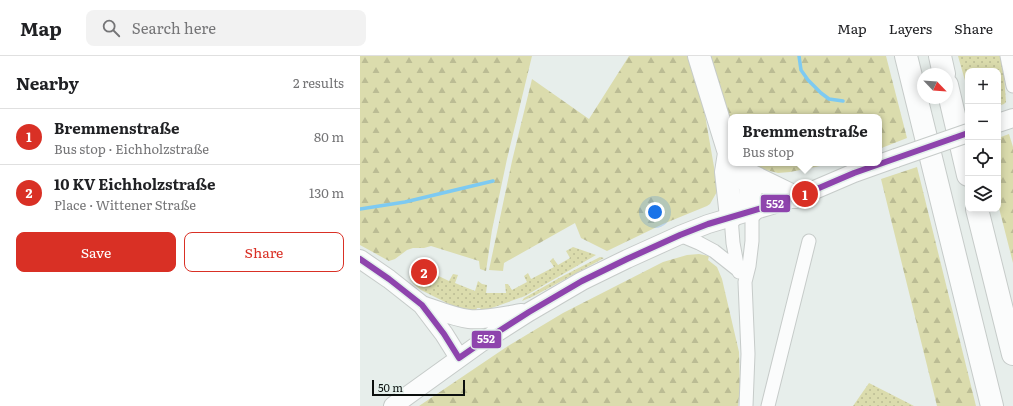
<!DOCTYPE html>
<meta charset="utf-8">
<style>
:root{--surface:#fff;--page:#f2f2f2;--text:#202124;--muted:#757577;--line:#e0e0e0;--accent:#d93025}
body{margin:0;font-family:Literata,serif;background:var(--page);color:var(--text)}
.controls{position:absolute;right:12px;top:12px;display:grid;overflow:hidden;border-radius:8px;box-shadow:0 2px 10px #0003}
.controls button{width:36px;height:36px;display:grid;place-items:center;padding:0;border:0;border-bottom:1px solid var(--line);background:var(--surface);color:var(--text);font:20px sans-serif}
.compass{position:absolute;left:557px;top:12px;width:36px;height:36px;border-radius:50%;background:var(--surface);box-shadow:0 2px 10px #0003;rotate:115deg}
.scale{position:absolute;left:12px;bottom:10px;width:93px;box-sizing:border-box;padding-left:4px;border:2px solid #0c100e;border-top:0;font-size:11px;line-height:14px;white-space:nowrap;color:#0c100e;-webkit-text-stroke:3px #e4f1ec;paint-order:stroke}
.you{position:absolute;left:295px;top:156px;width:14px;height:14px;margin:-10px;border:3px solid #fff;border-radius:50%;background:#1a73e8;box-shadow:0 0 0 6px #1a73e833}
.badge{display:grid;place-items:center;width:26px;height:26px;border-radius:50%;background:var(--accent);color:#fff;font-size:13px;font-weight:700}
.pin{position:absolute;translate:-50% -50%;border:2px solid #fff;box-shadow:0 1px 4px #0006}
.popup{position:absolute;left:368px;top:58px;width:154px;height:52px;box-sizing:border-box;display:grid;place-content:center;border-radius:8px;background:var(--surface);filter:drop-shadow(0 1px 3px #0005);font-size:13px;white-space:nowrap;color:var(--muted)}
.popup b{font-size:15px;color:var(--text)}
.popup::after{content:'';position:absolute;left:50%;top:100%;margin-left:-8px;border:8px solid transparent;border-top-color:var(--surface)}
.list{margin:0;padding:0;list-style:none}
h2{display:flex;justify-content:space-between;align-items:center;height:52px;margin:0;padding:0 16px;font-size:17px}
h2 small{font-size:13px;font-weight:400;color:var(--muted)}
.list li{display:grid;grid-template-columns:26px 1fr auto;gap:12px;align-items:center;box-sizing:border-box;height:56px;padding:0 16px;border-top:1px solid var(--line)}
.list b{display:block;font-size:15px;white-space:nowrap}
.list p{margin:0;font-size:13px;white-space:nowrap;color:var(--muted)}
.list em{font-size:13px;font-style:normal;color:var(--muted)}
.actions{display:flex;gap:8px;padding:12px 16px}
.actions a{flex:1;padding:9px 0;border:1px solid var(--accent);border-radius:8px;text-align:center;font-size:14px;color:var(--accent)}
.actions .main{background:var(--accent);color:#fff}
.icon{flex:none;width:22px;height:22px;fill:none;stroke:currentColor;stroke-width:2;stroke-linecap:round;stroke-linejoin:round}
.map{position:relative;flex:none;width:653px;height:350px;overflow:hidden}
header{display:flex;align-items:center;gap:24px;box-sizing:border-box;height:56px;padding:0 20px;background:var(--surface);border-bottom:1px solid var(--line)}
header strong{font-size:19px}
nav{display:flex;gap:22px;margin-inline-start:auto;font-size:14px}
.search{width:280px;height:36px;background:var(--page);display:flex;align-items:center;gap:10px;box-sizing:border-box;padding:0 14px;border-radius:8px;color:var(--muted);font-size:15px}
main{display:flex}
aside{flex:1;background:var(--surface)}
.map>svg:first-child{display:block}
.grass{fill:url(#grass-dots)}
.forest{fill:url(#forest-firs)}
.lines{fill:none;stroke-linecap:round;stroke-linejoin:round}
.stream{stroke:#7dcaf2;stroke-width:3.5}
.minor-casing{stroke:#c6cbc9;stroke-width:15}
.secondary-casing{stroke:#c6cbc9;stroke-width:20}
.motorway-casing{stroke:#c6cbc9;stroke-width:24}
.minor{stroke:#fbfcfc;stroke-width:13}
.secondary{stroke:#fbfcfc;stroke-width:18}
.motorway{stroke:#fbfcfc;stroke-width:22}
.secondary-bridge-casing{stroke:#c6cbc9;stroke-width:20;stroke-linecap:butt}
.secondary-bridge{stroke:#fbfcfc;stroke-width:18}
.bus-1-casing{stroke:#e4f1ec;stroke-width:9}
.bus-1{stroke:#8e44ad;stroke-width:6}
.line-badge{stroke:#e4f1ec;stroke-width:1.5}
.badge-label{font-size:11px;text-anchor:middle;font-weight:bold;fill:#fff}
</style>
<header>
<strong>Map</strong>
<div class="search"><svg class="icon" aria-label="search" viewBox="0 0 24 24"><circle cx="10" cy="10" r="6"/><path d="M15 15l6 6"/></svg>Search here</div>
<nav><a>Map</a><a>Layers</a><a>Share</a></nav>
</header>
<main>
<aside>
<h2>Nearby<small>2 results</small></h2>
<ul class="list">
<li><span class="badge">1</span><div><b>Bremmenstraße</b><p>Bus stop · Eichholzstraße</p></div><em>80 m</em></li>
<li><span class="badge">2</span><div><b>10 KV Eichholzstraße</b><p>Place · Wittener Straße</p></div><em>130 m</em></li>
</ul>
<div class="actions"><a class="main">Save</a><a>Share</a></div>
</aside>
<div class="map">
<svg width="653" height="350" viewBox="0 0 653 350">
<defs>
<pattern id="grass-dots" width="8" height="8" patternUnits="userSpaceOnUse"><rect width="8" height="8" fill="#dbdcad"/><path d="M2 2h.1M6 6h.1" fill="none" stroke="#bbbc94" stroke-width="1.8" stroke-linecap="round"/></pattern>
<pattern id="forest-firs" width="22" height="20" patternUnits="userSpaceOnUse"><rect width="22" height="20" fill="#dbdcad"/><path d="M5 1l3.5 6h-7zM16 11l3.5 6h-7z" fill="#bbbc94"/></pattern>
</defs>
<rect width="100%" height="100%" fill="#e7eeeb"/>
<path class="grass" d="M598,0H641L643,7L646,46L644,48L638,50V15H608V28H606Z
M213,191L236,199L165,240L126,254L122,255L120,252H117L116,254L110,255L97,252L61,234C57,231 52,227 50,222C47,212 59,203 68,207L66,214L89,225L93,218L98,219L95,227L115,235L118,225L122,228L127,229L126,237H146L145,228H148L152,234L167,226L164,220L168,217L171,223L194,211L190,205L193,202L198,209L210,202L206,195Z
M240,201L244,202L174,240L162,245L164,242L201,221Z
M509,327L554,350H493Z"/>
<path class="forest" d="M0,0H172L147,103L132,174L126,215L120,213L119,205L71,190L64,192H53L47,194L35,203L29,205L0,189Z
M269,0H331L340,30L358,134L350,148L347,150L303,168L247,195L221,182L215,167L144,207L143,215L129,214L152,105L172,23L229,63Z
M349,0H526L547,82L519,93V61H371V67Z
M649,78L653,91V207L638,148V82Z
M389,107H475L430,116L418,117L402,113L400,116Z
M557,111L616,350H577L521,123Z
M339,198L349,200L348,204L357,211L362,223L379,296L380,331L378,350H59L148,290L203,257L303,206L327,199Z"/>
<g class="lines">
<path class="stream" d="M439,0L441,14L448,24L461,37L469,43L483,45
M0,153L45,146L133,125"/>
<defs>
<path id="minor" d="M647,0L653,30
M371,161L373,187L378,214L379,216
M320,179L339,187L354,195L378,214
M386,350L388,298L385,226L389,210L392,185V155
M408,350L449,185"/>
<path id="secondary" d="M638,67L653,62
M0,203L29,223L62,249L84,278L99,302
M62,249C77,254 93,261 109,263C123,265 148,259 162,257
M33,350L122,286L169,256L222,225L267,203L320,179L348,168L412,149L445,138L494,117L536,102"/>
<path id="motorway" d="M339,0L369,97L371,99
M546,0L632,350
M580,0L584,18
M587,29L608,119
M369,97L366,116L371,161
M378,107L385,115L392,120L435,141
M385,115L390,131L392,155
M617,153L653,298"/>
</defs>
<use href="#minor" class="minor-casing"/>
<use href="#secondary" class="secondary-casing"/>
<use href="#motorway" class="motorway-casing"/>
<use href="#minor" class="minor"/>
<use href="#secondary" class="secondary"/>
<use href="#motorway" class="motorway"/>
<defs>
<path id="secondary-bridge" d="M536,102L608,77"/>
</defs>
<use href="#secondary-bridge" class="secondary-bridge-casing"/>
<use href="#secondary-bridge" class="secondary-bridge"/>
<defs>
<path id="bus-1" d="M0,203L29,223L62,249L84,278L99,302L122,286L169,256L222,225L267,203L320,179L348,168L412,149L445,138L494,117L608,77"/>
</defs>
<use href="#bus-1" class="bus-1-casing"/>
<use href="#bus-1" class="bus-1"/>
</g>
<g class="line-badge">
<rect x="400" y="138" width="31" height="19" rx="4" fill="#8e44ad"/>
<rect x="111" y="274" width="31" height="19" rx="4" fill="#8e44ad"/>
</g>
<g class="badge-label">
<text x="415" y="152">552</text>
<text x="126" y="287">552</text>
</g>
</svg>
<div class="controls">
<button>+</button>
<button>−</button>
<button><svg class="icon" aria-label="locate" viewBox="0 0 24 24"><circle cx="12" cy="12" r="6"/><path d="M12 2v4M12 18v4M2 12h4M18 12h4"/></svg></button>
<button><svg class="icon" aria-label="layers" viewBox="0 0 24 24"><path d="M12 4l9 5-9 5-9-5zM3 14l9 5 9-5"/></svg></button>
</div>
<svg class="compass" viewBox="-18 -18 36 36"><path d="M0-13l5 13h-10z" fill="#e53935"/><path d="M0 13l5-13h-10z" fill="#757577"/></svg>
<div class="scale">50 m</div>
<div class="you"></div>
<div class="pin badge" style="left:445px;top:138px">1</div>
<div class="popup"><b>Bremmenstraße</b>Bus stop</div>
<div class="pin badge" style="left:64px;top:216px">2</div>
</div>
</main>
